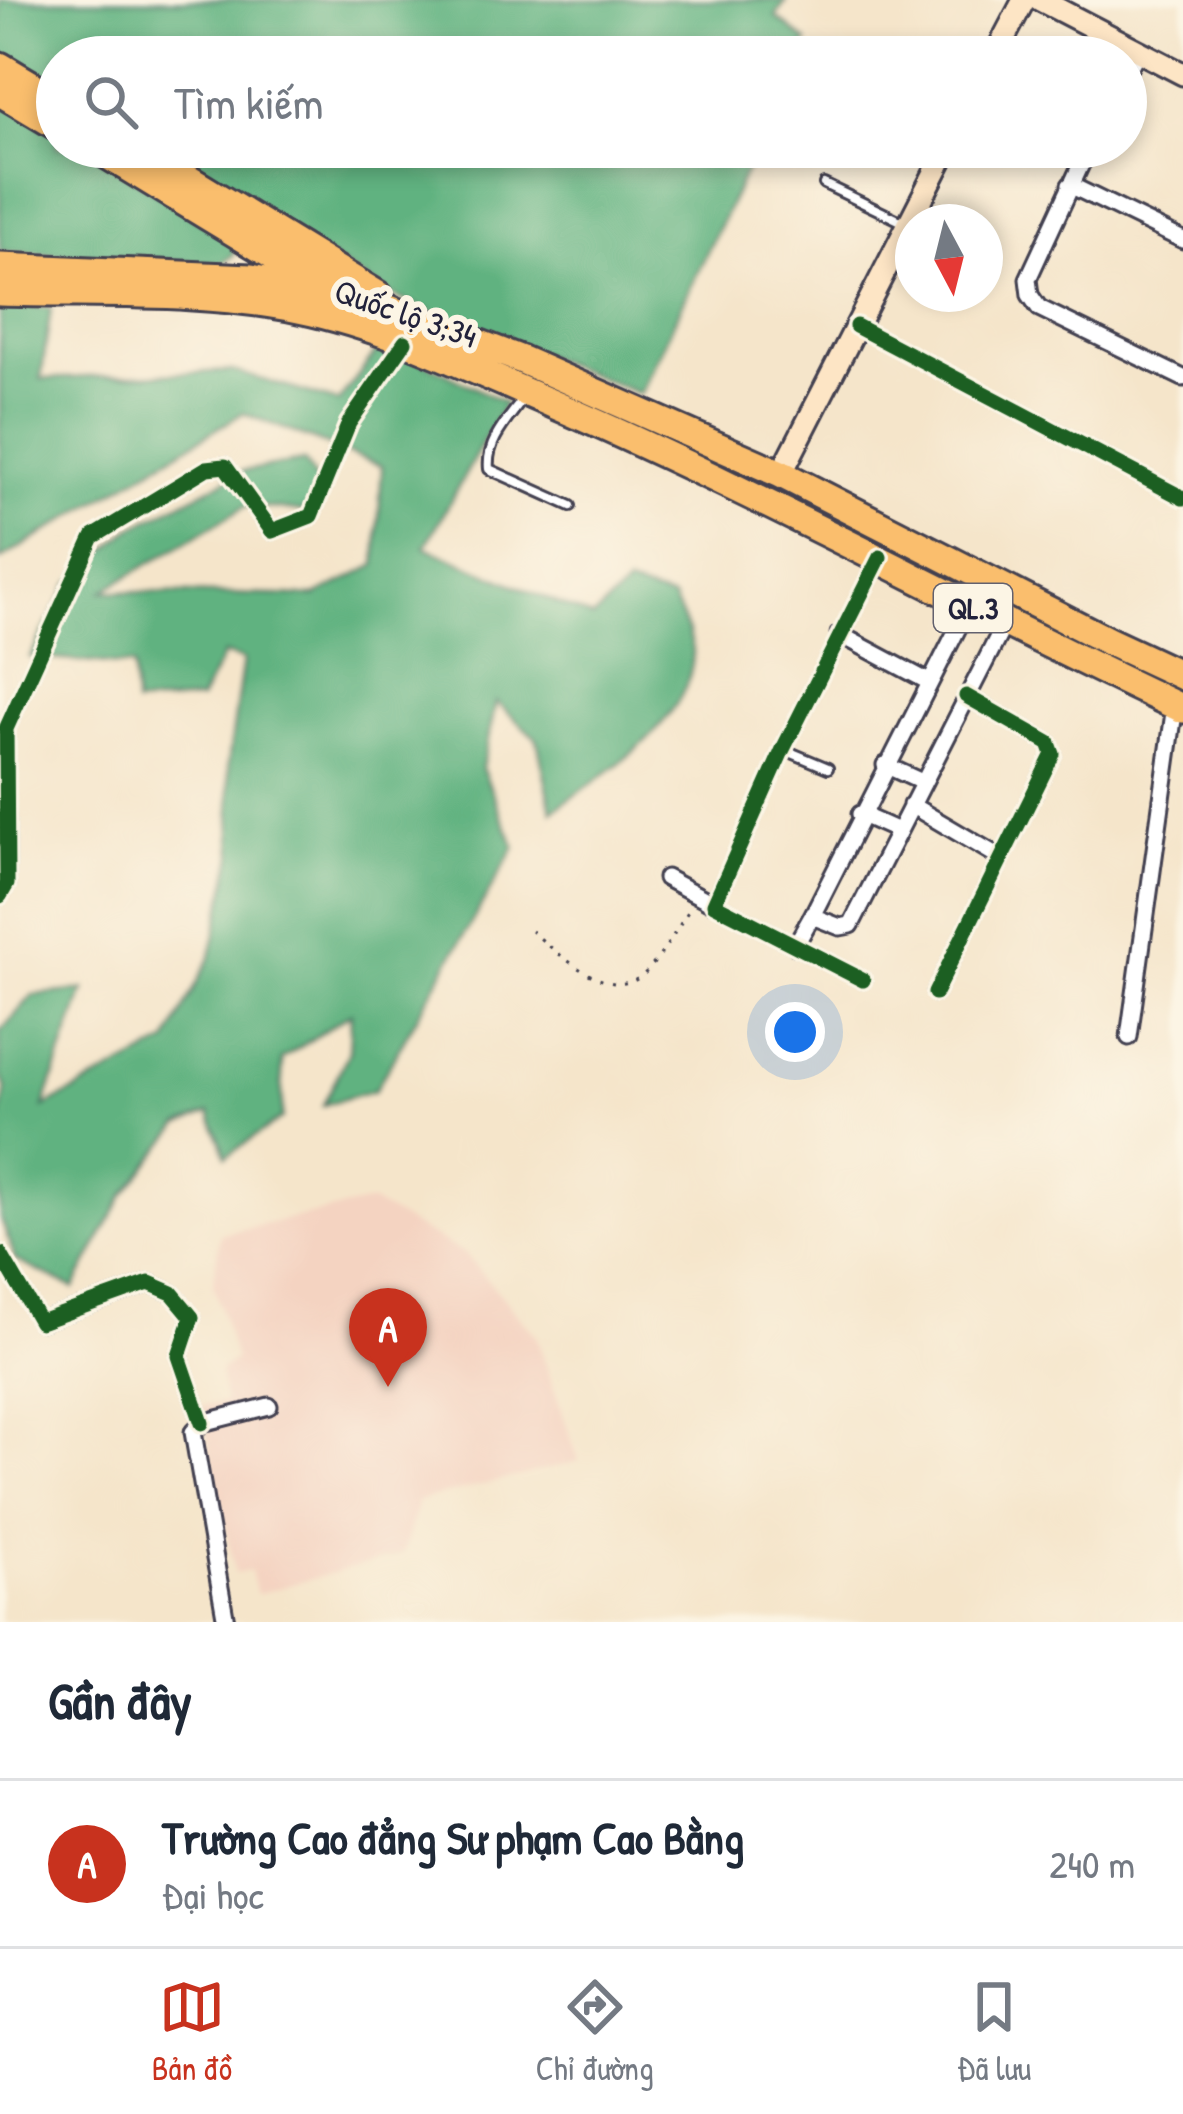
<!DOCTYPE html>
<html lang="vi">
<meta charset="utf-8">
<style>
:root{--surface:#fff;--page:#f2f2f3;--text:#1f2937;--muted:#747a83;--line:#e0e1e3;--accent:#c8321e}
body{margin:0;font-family:"Patrick Hand",sans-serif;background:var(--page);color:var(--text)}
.compass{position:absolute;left:895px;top:204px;width:108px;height:108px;border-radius:50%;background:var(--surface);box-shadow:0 6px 18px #0003;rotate:173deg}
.you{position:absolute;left:795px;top:1032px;width:42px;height:42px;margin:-30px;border:9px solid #fff;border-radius:50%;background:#1a73e8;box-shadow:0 0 0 18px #1a73e833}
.badge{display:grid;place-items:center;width:78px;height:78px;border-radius:50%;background:var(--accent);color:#fff;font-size:39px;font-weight:700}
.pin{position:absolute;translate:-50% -99px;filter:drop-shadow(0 3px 6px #0008)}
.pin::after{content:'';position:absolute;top:63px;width:42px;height:36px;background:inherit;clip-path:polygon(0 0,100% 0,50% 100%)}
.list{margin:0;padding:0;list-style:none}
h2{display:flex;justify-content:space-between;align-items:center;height:156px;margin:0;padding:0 48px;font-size:51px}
h2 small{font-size:39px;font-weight:400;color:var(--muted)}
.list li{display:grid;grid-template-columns:78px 1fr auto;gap:36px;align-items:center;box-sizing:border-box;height:168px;padding:0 48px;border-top:3px solid var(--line)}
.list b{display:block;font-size:45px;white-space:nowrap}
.list p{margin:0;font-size:39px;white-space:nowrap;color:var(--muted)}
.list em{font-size:39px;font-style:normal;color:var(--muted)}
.icon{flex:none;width:66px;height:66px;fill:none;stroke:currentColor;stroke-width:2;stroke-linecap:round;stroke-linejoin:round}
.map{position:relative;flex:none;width:1183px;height:1622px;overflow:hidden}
.search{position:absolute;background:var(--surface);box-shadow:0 6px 18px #0003;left:36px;right:36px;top:36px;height:132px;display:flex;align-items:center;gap:30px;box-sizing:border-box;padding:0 42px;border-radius:66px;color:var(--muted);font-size:45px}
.sheet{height:324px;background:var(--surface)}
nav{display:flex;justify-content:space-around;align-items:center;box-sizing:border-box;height:168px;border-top:3px solid var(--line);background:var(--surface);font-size:33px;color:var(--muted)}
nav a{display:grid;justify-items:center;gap:6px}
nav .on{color:var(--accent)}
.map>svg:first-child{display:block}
.built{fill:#f4d3c1}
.forest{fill:#60b280;stroke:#416a5e;stroke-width:3}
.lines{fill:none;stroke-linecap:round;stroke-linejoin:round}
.lane-casing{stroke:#423f50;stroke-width:14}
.street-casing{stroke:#423f50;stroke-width:21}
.secondary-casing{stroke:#423f50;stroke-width:27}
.highway-casing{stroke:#423f50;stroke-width:33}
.path{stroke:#423f50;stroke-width:3;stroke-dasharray:3 9;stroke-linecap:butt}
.lane{stroke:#fff;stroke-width:8}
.street{stroke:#fff;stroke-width:15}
.secondary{stroke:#fde5c5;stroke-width:21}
.highway{stroke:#fabe6d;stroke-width:27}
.cycleway-casing{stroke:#fcf5e5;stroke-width:22}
.cycleway{stroke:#1b5e20;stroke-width:15}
.labels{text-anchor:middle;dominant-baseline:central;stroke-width:12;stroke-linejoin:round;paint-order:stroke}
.shield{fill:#fcf5e5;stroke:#63616e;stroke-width:3}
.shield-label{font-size:30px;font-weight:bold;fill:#22223b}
.street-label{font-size:33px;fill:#22223b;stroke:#fcf5e5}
</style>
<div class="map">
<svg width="1183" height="1622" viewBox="0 0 1183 1622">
<rect width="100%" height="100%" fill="#fcf5e5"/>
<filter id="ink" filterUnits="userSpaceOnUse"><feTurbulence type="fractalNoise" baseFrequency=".00833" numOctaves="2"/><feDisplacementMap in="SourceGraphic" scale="24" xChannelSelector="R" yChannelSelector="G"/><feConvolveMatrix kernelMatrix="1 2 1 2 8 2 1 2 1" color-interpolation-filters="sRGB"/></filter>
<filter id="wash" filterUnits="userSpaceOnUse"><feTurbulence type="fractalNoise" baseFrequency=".004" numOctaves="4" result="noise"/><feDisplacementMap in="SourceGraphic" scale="48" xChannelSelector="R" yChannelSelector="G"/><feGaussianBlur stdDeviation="2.7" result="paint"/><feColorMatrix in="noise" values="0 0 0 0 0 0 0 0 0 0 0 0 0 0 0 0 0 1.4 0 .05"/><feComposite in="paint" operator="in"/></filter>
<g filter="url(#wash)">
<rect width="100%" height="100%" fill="#f5e5ca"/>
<path class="built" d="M371,1202L465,1254L536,1336L579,1461L418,1501L403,1554L256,1594L250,1571L235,1573L201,1406L225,1402L219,1371L235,1360L213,1284L220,1234Z"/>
<path class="forest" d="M0,0H786L776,17L807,42L800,57H57V92L0,58Z
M0,99L57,132V147H84L234,242V255L221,264L0,252Z
M147,147H757L640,394L393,296Z
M0,303L51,308L41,379L233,371L338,402L384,342L505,403L425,547L593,618L627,585L673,599C679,614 693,637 693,653C691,724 603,775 552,811L537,739L496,702L482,768L515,847L375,1090L323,1105L349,1052L351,1013L282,1059V1118L226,1157L210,1113L180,1125L124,1195L74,1288L15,1260L0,1216V1120L6,1088L0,1075V1032L33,995L84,990L44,1107L167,1043L211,956L233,855L228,764L243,660L224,654L200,700L135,705L133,666L30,657L69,584L130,529L243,471L304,461L323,492L302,512L248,505L103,591L315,596L376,565L382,466L243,413L0,560Z"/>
</g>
<g filter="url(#ink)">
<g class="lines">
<defs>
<path id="lane" d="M824,184L907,224
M523,399C507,421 486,442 489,469L571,506
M785,750L828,768"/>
<path id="street" d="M1126,74L1138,51
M1089,147L1028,279L1030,295L1039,308L1183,378
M1070,185L1183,240
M856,326L1183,498
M839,634L929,682
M885,765L922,782
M911,805L1001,858
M860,814L898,831
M666,878L714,904
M0,896L7,884L6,729L93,537L207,468L225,466L272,531L311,516L349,423L405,342
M812,916L969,606
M795,946L812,916L840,927L851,925L1004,625
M863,980L714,904L783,749L880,557
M935,993L1053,754L1049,743L966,696
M1129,1037L1175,705
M0,1253L40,1322L149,1283L172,1293L192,1317L179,1356L202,1423
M226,1622L193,1432L202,1423L269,1406"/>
<path id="secondary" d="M1040,0L1183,74
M994,57L1024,0
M781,474L948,147"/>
<path id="highway" d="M0,66L57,100
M0,92L57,126
M94,147L321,285
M136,147L378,295
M0,267L251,278L379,305L522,360L781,474L1110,642L1183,676
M0,292C99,295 202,289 299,309C388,327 471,369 553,404C768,497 971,610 1183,709"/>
</defs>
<use href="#lane" class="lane-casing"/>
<use href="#street" class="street-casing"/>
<use href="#secondary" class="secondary-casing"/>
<use href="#highway" class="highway-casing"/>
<path class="path" d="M531,931C558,952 613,1008 647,971C664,953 677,928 691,907"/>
<use href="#lane" class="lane"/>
<use href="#street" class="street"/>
<use href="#secondary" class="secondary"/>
<use href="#highway" class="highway"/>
<defs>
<path id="cycleway" d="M856,326L1183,498
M0,896L7,884L6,729L93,537L207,468L225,466L272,531L311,516L349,423L405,342
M863,980L714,904L783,749L880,557
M935,993L1053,754L1049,743L966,696
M0,1253L40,1322L149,1283L172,1293L192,1317L179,1356L202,1423"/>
</defs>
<use href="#cycleway" class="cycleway-casing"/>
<use href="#cycleway" class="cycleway"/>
</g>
</g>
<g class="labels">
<rect class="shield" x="934" y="584" width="78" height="48" rx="9"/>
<g class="shield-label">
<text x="973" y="608">QL.3</text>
</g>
<g class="street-label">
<text transform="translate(406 313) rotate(19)">Quốc lộ 3;34</text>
</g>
</g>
</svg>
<svg class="compass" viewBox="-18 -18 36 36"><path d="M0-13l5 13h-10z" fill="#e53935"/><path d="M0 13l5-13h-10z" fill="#747a83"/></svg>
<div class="you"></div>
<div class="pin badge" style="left:388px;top:1387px">A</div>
<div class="search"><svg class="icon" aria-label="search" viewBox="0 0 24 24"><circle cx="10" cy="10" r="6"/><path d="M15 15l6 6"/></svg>Tìm kiếm</div>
</div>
<section class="sheet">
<h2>Gần đây<small></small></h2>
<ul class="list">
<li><span class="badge">A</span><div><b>Trường Cao đẳng Sư phạm Cao Bằng</b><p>Đại học</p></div><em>240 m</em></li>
</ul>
</section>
<nav>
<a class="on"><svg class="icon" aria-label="map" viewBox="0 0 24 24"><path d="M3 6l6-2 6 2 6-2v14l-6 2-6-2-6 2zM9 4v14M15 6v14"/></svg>Bản đồ</a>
<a><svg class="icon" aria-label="directions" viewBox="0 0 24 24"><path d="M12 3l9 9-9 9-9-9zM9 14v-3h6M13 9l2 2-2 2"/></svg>Chỉ đường</a>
<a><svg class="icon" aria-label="saved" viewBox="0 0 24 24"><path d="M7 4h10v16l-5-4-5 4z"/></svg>Đã lưu</a>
</nav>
